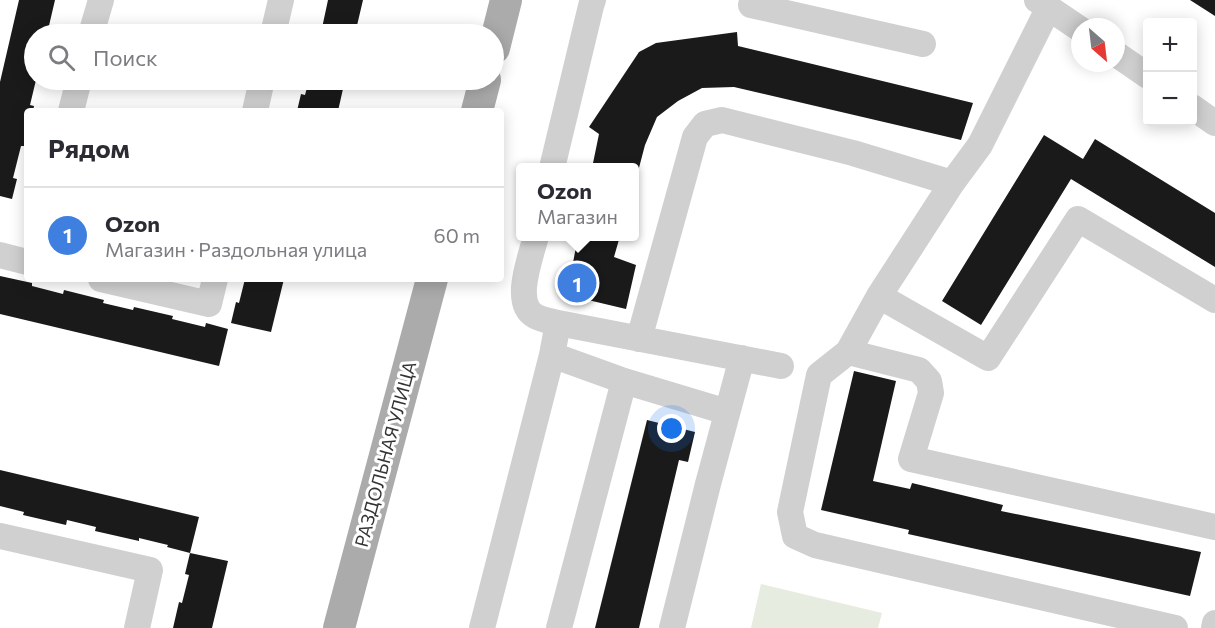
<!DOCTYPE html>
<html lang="ru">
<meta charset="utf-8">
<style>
:root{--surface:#fff;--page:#f7f7f7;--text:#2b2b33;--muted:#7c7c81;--line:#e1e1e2;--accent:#e63946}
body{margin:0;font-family:Commissioner,sans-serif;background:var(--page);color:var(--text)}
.controls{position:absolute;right:18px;top:18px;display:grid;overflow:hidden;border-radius:6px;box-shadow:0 3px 15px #0003}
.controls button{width:54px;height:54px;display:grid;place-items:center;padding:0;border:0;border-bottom:2px solid var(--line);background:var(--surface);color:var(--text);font:30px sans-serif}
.compass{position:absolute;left:1071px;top:18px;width:54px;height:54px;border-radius:50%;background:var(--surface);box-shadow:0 3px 15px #0003;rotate:152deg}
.you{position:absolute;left:672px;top:429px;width:21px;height:21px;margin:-15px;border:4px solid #fff;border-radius:50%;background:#1a73e8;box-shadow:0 0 0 9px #1a73e833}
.badge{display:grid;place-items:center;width:39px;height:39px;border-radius:50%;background:var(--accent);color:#fff;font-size:20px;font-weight:700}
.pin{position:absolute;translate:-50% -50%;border:3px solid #fff;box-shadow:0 2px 6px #0006}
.popup{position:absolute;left:516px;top:163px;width:123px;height:78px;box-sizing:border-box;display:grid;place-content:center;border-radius:6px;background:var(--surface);filter:drop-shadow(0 2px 4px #0005);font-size:20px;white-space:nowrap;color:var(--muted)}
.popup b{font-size:22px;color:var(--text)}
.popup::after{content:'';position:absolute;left:50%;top:100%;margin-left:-12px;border:12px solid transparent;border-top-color:var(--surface)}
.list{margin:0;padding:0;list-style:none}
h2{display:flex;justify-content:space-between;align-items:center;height:78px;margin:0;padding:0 24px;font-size:26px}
h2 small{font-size:20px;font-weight:400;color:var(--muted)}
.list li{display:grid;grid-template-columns:39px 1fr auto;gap:18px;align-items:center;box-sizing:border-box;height:96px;padding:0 24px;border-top:2px solid var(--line)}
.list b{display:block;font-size:22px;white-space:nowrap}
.list p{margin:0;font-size:20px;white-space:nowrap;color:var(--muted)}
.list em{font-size:20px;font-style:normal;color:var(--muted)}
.icon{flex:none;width:33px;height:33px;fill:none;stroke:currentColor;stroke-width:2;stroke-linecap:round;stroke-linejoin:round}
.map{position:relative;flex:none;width:1215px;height:628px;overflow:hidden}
.search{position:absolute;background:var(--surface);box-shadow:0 3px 15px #0003;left:24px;top:24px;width:480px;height:66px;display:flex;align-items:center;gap:15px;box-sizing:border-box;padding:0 21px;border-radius:33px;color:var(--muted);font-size:22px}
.panel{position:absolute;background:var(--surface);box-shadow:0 3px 15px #0003;left:24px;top:108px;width:480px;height:174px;border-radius:6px}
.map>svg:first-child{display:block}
.green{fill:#e6ecdf}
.building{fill:#1a1a1a}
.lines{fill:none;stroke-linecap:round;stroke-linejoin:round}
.minor{stroke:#d0d0d0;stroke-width:26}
.major{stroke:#ababab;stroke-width:32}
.labels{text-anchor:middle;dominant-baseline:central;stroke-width:6;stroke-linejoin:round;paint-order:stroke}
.street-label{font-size:18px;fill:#333;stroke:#fff}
</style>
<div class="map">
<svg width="1215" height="628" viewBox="0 0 1215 628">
<rect width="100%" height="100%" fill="#fff"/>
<path class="green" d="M761,584L882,613L878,628H751Z"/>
<path class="building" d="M19,0H55L48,30L51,31L50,34H34V80H36L30,105L34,106L33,111H27V135L24,146H21L13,178L17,179L12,199L0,196V82Z
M328,0H363L355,34H315L317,27L322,28Z
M1190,0H1215V16Z
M737,32L738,46L973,103L961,140L734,87L702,88L678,101L657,117L645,145L635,183L634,168H592L599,134L589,127L639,52L656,43Z
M309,80H345L338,111H297L301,94L305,95Z
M1044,135L1083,159L1095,139L1215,213V267L1071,179L981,325L942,301Z
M578,236H620L614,257L636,265L626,309L567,295Z
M0,276L32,283V286L63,294L64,290L104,300L103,303L133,310L134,307L173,316L172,319L205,327L206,323L228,329L219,366L0,314Z
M245,279H284L271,332L231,323L236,302L239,303Z
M854,371L896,381L873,481L910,489L912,483L1003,505L1001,511L1201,552L1190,596L908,534L909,530L821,510Z
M647,420L695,432L688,462L679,460L639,628H595Z
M0,470L199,517L190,553L167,547L168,545L139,538V541L95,531L96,527L67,520L66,525L23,515L24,512L0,506Z
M190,553L228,561L212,628H173L179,602L182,603L189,575L185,574Z"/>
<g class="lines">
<path class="minor" d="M1037,0L1080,29
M751,5L923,44
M1049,7L980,145L952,183L879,296L988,358L1078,219L1215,300
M91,34L101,0
M273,34L281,0
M1116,54L1148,76
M1192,107L1215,123
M71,111L79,80
M255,111L262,80
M552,168L591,6L593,0
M0,255L27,262
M101,279L209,304L215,279
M879,296L848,352L819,375L790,512L795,536L815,545L1175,628
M558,323L781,366
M639,339L695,137L705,124L722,120L853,153L952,183
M848,352L919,370L929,381L931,393L911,459L1215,527
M552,355L624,381L727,412
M0,536L150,570L137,628
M482,628L552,355L558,323C551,321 542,320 535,316C512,303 531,257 536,236
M559,628L624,381
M672,628L708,484L742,358
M1214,628L1215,623"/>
<path class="major" d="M494,48L506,0
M477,111L485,80
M339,628L432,279"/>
</g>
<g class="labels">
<g class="street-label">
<text transform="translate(385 454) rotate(-75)">РАЗДОЛЬНАЯ УЛИЦА</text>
</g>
</g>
</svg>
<div class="controls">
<button>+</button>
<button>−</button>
</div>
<svg class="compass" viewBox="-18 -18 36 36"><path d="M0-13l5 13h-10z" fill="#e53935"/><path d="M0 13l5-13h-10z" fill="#7c7c81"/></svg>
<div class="you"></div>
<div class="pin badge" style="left:577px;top:283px;background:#3f7fe0">1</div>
<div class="popup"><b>Ozon</b>Магазин</div>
<div class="search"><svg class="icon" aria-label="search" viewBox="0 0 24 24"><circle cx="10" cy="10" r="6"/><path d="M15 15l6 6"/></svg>Поиск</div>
<section class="panel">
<h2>Рядом<small></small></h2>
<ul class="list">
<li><span class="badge" style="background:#3f7fe0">1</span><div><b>Ozon</b><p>Магазин · Раздольная улица</p></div><em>60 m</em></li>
</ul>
</section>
</div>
